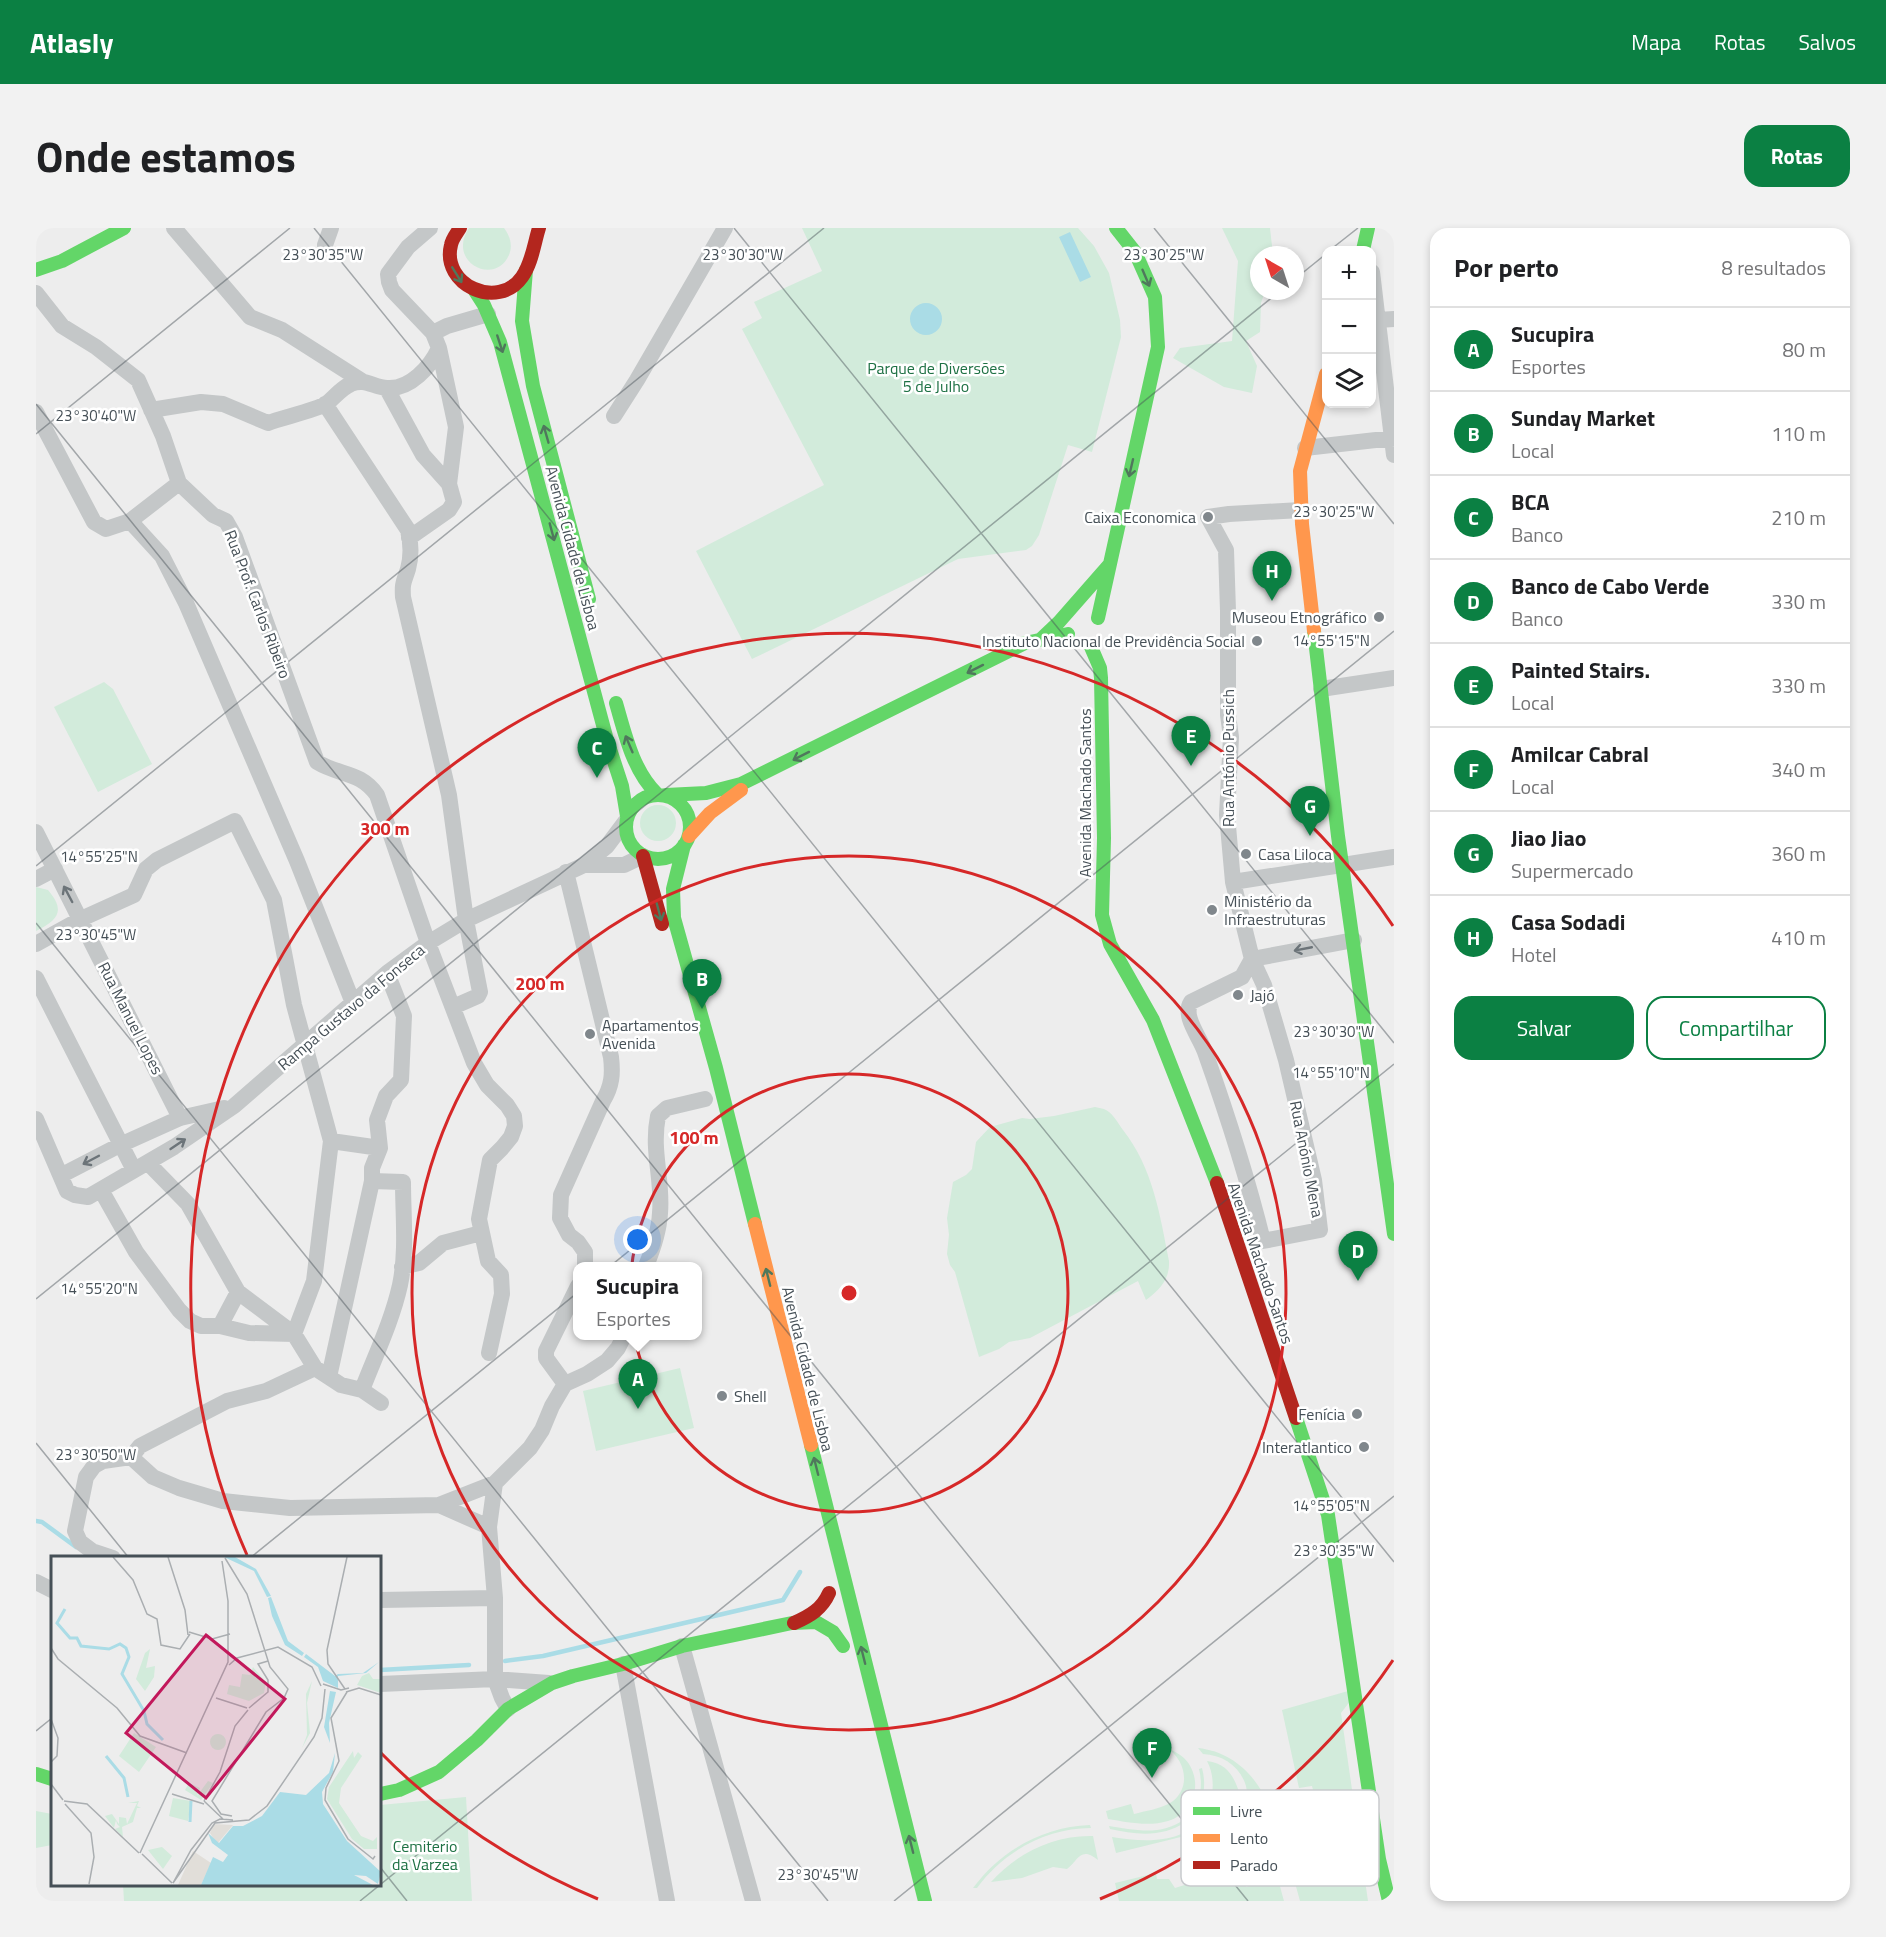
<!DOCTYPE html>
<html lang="pt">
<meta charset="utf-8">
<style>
:root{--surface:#fff;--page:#f2f2f2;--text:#202124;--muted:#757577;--line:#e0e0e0;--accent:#0b8043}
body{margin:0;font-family:"Titillium Web",sans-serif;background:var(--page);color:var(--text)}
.controls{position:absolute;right:18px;top:18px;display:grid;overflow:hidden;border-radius:12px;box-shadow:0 3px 9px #0003}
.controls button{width:54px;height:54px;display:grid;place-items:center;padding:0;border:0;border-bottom:2px solid var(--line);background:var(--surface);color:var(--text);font:30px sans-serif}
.compass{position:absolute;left:1214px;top:18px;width:54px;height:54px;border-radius:50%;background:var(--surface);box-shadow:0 3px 9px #0003;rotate:321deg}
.you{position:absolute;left:602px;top:1012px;width:21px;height:21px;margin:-15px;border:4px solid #fff;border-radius:50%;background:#1a73e8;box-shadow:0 0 0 9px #1a73e833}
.badge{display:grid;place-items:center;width:39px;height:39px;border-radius:50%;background:var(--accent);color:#fff;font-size:20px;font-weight:700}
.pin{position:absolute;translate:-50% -50px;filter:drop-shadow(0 2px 3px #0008)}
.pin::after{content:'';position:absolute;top:32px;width:21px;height:18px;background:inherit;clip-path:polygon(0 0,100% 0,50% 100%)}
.popup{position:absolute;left:537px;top:1034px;width:129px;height:78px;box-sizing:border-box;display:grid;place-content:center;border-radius:12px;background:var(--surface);filter:drop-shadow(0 2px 4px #0005);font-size:20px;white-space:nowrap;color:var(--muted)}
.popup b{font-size:22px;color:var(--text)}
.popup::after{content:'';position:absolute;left:50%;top:100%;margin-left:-12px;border:12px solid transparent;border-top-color:var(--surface)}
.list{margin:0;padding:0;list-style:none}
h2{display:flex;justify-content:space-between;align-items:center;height:78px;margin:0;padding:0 24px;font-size:26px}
h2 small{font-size:20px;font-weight:400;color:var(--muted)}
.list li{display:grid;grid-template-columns:39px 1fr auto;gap:18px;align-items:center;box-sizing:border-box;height:84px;padding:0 24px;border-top:2px solid var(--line)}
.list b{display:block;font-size:22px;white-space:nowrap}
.list p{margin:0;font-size:20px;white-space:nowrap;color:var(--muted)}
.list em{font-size:20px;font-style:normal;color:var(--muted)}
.actions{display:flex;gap:12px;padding:18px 24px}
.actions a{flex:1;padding:14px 0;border:2px solid var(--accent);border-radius:18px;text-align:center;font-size:21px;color:var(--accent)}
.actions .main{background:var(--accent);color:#fff}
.icon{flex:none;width:33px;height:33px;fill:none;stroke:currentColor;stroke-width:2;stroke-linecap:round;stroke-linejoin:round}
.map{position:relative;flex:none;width:1358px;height:1673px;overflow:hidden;border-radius:18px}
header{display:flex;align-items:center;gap:36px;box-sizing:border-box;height:84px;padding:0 30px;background:var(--accent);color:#fff}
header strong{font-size:28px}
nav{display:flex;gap:33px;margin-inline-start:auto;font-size:21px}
.intro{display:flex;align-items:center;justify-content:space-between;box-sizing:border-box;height:144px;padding:0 36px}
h1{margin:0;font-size:42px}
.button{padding:15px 27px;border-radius:18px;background:var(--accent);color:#fff;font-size:21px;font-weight:700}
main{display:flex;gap:36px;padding:0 36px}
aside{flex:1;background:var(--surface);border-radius:18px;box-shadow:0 3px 9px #0003}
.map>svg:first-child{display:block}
.green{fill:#d2ebdb}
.water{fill:#aadce6}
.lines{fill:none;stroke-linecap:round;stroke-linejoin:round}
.stream{stroke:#aadce6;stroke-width:4.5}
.street{stroke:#c4c7c8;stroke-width:16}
.fast{stroke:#63d668;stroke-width:14}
.slow{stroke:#ff974d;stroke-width:14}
.jam{stroke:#b3261e;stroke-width:14}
.oneway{stroke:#4f785c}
.oneway2{stroke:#6c7479}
.ticks{fill:none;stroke:#465057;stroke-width:1.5;stroke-opacity:0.45}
.ring{fill:none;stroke:#d62828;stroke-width:3}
.poi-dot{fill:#80878c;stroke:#fff;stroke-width:2}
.labels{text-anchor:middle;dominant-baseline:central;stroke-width:5;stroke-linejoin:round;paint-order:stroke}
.park-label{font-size:16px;fill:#1e7144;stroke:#fff}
.poi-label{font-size:16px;fill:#465057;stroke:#fff;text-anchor:end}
.street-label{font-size:16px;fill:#465057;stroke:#fff}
.inset-river{fill:none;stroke:#aadce6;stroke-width:3}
.inset-road{fill:none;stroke:#aaaeb1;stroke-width:1.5}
.view{fill:#c2185b;fill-opacity:0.15;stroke:#c2185b;stroke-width:3}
.inset-edge{fill:none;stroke:#465057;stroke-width:3}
.key{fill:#fff;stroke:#c8cacd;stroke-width:1.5}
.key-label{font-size:16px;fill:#465057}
.ticks-label{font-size:15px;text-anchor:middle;fill:#465057;stroke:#fff;stroke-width:5;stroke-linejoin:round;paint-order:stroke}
.centre{fill:#d62828;stroke:#fff;stroke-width:3}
.ring-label{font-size:18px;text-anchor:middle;font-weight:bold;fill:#d62828;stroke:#fff;stroke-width:5;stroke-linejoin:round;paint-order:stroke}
</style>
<header>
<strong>Atlasly</strong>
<nav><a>Mapa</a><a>Rotas</a><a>Salvos</a></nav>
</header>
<div class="intro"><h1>Onde estamos</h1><a class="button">Rotas</a></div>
<main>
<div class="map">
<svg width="1358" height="1673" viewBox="0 0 1358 1673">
<rect width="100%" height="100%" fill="#ededed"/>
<path class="green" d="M433,0H468C474,8 477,17 473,27C459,59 410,34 433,0Z
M766,0H1042L1058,18L1073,45L1084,92L1085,109L1056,224L1032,217L1003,307L996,318L990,322L922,331L716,431L660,323L788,257L706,101L726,90L718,74L786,43Z
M1186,0H1234L1237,27H1223V63H1229L1225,75L1224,104L1210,113L1221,138L1216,165L1188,159L1137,130L1144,120L1196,113L1202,33Z
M68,454L77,461L116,536L62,564L18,479Z
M604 595a18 18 0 1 1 36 0a18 18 0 1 1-36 0Z
M0,659L12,662C30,683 22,692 0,703Z
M1059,879C1062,880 1065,880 1068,881C1076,884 1082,895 1087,902C1117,940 1124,987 1133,1033C1134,1052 1123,1062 1110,1072L1102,1053L994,1110L973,1114L963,1121L943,1129L919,1044L914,1037L911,1026L913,1007L911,990L917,954L930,947L936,941L940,914L954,899L986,890L994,891L1018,888Z
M644,1140L658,1200L560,1223L547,1163Z
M1312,1463L1315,1472L1305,1485L1332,1673H1264L1256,1644L1295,1634L1276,1558L1263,1560L1246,1482Z
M1131,1520C1140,1524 1148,1528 1153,1536C1167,1558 1156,1586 1132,1593C1112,1599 1091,1594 1072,1591L1070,1583L1095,1576L1098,1586C1109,1583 1124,1581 1134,1575C1156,1561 1150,1532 1131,1520Z
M1162,1520C1200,1524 1226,1553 1236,1588C1228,1585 1221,1583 1216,1576C1212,1571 1211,1564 1210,1558C1204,1538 1187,1527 1167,1526Z
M1171,1533C1208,1538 1196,1574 1222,1590L1080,1625L1076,1609C1112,1615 1159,1617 1174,1575C1178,1562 1178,1546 1171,1533Z
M1166,1540C1175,1574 1155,1601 1120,1605C1104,1607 1089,1604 1074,1601L1073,1598C1088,1600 1105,1604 1121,1602C1153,1598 1171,1573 1163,1541Z
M430,1569L436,1673H88L87,1657L344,1656V1577Z
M0,1583L16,1586V1617L0,1620Z
M1054,1597L1055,1600C1010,1600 967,1624 941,1660H937C965,1622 1007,1599 1054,1597Z
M1057,1608L1062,1632C1044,1618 1043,1632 1031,1641L1017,1639L986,1650L955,1654C981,1625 1018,1607 1057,1608Z
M1214,1621C1239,1626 1242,1652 1248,1673H1083L1079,1655L1120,1645L1121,1651H1133L1139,1660L1155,1655V1646L1163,1642L1161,1635L1201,1624L1210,1659L1216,1657L1208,1623Z"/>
<path class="water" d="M1034,4L1055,49L1044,54L1023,9Z
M874 91a16 16 0 1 1 32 0a16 16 0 1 1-32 0Z"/>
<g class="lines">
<path class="stream" d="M0,1293L6,1294L40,1319
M469,1433L507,1428L747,1372L764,1344
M344,1442L433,1437"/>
<path class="street" d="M138,0L214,89L246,102L326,153
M289,17L295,0
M1336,44L1358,227
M0,65L26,98L60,119L102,152L127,208L143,255L177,287L190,293L199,309L281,534C304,548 324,543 341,567L392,715L438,835L451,857L471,877L478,888L479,898L475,909L466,920L454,932L443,991L452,1033L465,1047L466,1066L453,1125
M1342,92L1358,91
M397,105L411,98L452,86
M351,161L387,227L413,256L420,199L403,120
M289,176L372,302C375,315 376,327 372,341C368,354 366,354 367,369L413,567L430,692L444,764L442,768L417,779
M115,182L165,174L187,176L232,195C245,190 280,182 290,176C298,170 305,160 315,156C329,150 337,159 351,160C374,162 395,138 403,120L397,105L356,62L353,54L352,46L372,19L394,0
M0,184L58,294L70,301L94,293L143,255
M578,188L601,152L689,0
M1269,220L1358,210
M94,293L126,328L150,375L261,633L317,775
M373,310L413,282L418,274L413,256
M1285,461L1358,450
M0,604L144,890
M548,637H588L607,628
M530,644L575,829C577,846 576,858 567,873L525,967L524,990L533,1007L542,1014L549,1024V1038
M0,651L19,641
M1197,654L1358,629
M0,716L45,691L98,667L110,641L121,632L199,593L238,672L258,777L295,913L344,920
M1216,731L1206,749L1155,774C1146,788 1164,809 1169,824C1191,886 1211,948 1227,1013L1284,1002L1278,952L1250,832L1228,757L1216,731L1197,654L1191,587L1195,509L1192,487V383L1190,322L1172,289L1193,286L1265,282
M1216,731L1318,712
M0,750L98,942
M0,891L31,963L39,967L52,969L138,919L198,878L351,745L392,715L430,692L548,637L571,618L589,594
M112,935L152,976L202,1064L258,1106L279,1140L305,1157L326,1162L345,1175
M26,947L84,917L144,890L188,880
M65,962L100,1024L143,1082L154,1093L165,1098H184L213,1105L258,1106L278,1053L295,913
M610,1038C617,1021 623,1004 624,985C627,951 615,923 622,888L631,880L669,871
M366,1039L383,1035L407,1015L445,1005
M184,1098L202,1064
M279,1140L230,1163L191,1173L104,1218L95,1229L117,1249L143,1260L187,1273L254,1280L403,1277L453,1299L459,1370V1451L466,1470L472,1481
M293,1149L336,953V940L344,920L341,892L350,868L365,852L368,788L351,745
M529,1156L510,1130V1123L542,1058
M326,1162C339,1128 356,1093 364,1057C371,1024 367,987 367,954L336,953
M403,1277L459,1255
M453,1299L459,1255L494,1220L506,1202L516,1178L529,1156L551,1146L571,1133L582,1120L588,1108
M77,1330L56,1323L44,1314L39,1303L50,1249L58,1238L67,1233L95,1229
M0,1354L16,1362
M344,1372L459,1370
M646,1418L717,1673
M587,1436L631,1673
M344,1456L459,1451L513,1455"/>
<path class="fast" d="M1327,22L1332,0
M0,42L26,33L88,0
M490,42L486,93L497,158L553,371
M439,63L448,77L464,114L571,512L586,558L591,588
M1062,390L1122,119L1119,69L1099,24L1080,0
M1278,403L1302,608L1358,1006
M1004,412L1023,394L1073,337
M1055,419L1064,440L1065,450L1068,610L1066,687L1074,716L1117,792L1181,955
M580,475C589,506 597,543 621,566
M590 599a32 32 0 1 1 64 0a32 32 0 1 1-64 0Z
M630,567L670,565L705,556L989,415L1032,406
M648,617L637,661L638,690L680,840L719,996
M1260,1190L1292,1287L1343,1631L1353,1673
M775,1217L889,1673
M0,1546L16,1551
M344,1566L363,1562L403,1544L441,1512L472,1481L516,1455L537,1448L587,1436L646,1418L756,1395L780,1394L797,1404L807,1418"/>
<path class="slow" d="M1278,403L1266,296L1264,243L1290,146
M653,608L674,585L705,562
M719,996L775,1217"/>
<path class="jam" d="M424,0C421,5 416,11 415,17C405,57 462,83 486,49C496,35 498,16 503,0
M607,628L626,696
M1181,955L1260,1190
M758,1395C774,1388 786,1381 793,1365"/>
</g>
<defs><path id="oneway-shaft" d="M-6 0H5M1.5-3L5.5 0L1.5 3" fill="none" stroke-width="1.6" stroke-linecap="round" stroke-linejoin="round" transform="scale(1.5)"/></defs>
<g class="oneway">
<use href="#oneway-shaft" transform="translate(421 47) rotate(58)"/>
<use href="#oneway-shaft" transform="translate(1110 50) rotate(67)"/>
<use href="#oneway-shaft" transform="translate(464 116) rotate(72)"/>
<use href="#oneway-shaft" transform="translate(510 206) rotate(-106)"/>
<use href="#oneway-shaft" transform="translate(1095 240) rotate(103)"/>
<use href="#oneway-shaft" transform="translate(516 304) rotate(75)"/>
<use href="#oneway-shaft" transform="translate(939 441) rotate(153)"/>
<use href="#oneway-shaft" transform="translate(593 516) rotate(-113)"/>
<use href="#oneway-shaft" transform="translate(765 528) rotate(153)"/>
<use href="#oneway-shaft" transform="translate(623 684) rotate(75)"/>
<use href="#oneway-shaft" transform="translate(732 1049) rotate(-104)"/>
<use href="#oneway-shaft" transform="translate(780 1238) rotate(-104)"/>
<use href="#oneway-shaft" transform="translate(827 1427) rotate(-104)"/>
<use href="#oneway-shaft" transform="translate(875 1616) rotate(-104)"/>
</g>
<g class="oneway2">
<use href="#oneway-shaft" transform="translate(32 666) rotate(-118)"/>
<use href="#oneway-shaft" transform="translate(1267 721) rotate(169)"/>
<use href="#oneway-shaft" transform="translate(142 916) rotate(-34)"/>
<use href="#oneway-shaft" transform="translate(55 932) rotate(152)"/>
</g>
<path class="ticks" d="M278,0L1358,1334M698,0L1358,815M1118,0L1358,296M1294,22L1322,0M1259,51L1290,26M0,176L1212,1673M0,206L254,0M0,638L788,0M0,695L792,1673M0,1071L1244,63M0,1215L93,1330M214,1330L1358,403M0,1503L16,1490M344,1639L371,1673M324,1673L1358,836M858,1673L1358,1268"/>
<g class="ring">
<circle cx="813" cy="1065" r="219"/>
<circle cx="813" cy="1065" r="437"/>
<path d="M1357 1432A656 656 0 0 1 1064 1671M562 1671A656 656 0 0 1 345 1525M211 1327A656 656 0 0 1 1357 698"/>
</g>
<g class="poi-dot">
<circle cx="1172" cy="289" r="6"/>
<circle cx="1343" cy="389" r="6"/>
<circle cx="1221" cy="413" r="6"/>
<circle cx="1210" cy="626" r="6"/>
<circle cx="1176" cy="682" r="6"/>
<circle cx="1202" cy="767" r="6"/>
<circle cx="554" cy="806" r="6"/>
<circle cx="686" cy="1168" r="6"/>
<circle cx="1321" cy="1186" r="6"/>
<circle cx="1328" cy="1219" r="6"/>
</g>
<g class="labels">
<g class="park-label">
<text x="900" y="140">Parque de Diversões<tspan x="900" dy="18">5 de Julho</tspan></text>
<text x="389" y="1618">Cemiterio<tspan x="389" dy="18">da Varzea</tspan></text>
</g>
<g class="poi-label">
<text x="1160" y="289">Caixa Economica</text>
<text x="1331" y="389">Museou Etnográfico</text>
<text x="1209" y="413">Instituto Nacional de Previdência Social</text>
<text x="1222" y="626" text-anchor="start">Casa Liloca</text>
<text x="1188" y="673" text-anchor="start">Ministério da<tspan x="1188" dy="18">Infraestruturas</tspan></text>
<text x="1214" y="767" text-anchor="start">Jajó</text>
<text x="566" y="797" text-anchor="start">Apartamentos<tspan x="566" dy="18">Avenida</tspan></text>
<text x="698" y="1168" text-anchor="start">Shell</text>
<text x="1309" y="1186">Fenícia</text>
<text x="1316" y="1219">Interatlantico</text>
</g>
<g class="street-label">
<text transform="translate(537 320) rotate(75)">Avenida Cidade de Lisboa</text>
<text transform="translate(222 376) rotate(69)">Rua Prof. Carlos Ribeiro</text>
<text transform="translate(1192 530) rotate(-90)">Rua António Pussich</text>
<text transform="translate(1049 565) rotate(-90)">Avenida Machado Santos</text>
<text transform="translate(315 779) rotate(-40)">Rampa Gustavo da Fonseca</text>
<text transform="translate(95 790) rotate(63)">Rua Manuel Lopes</text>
<text transform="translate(1271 931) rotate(79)">Rua Anónio Mena</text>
<text transform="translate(1225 1035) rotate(71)">Avenida Machado Santos</text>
<text transform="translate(772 1141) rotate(76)">Avenida Cidade de Lisboa</text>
</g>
</g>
<g transform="translate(15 1328)">
<rect width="330" height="330" fill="#ededed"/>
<path d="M99,93L95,112L104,110L103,121L94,135L85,123L94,97ZM202,111L215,126L213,137L198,145L176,138L178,129L189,131L191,118L199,119ZM318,117L322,123H330V137L306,129L311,120ZM261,125L256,147L259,177L251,192L256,179L255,138ZM83,177L105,191L88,216L68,200ZM159 186a8 8 0 1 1 16 0a8 8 0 1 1-16 0ZM302,195L303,202L307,196L311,200L290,232L288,247L310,280L322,285L326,281V293H313L301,283L276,243L278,231ZM157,225L162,227L150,244L134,234L138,227L149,232L146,240ZM122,242L140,245L137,265L118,260ZM88,245L86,250L90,252H86L82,266L71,271L72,281L64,273L69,271L66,268L65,264L63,272L54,260L61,258L68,268V261L75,262L76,268L86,247H77ZM111,291L121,300L112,313L97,294Z" fill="#d2ebdb"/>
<path d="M163,268L182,269L166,288L159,277ZM142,295L160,307L150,329H127Z" fill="#e1ded9"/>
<path d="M173,1H184L205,13L220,40L216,41L203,15ZM220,41L237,85L253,97L251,100L234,89L221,60L217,42ZM255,98L284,120L287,118L312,117L328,106L315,117L287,120V132L272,125L267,111L253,101ZM279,135L285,136L278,167L279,187L273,171ZM284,197L282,216L271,236L272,248L296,285L330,316L327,328L315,320L303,319L322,329H150L162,301L172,306L177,299L161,287L157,277L168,287L182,270H192L211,260L229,236L255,239L278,217Z" fill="#aadce6"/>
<path class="inset-river" d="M14,53L6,67L19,82H26L30,90L58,93L69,88L75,92L78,101L71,118L93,155L96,168L112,184M55,200L73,222L77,241M139,266L140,245"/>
<path class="inset-road" d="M62,1L82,24L96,58L106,63L110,89L129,93L139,78M117,1L134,54L137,79M174,2L196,38L219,111L237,133L233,142L215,156L161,245L170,258L181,260M138,76L161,83L179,78M0,92L7,103L66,152L89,180L136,197M178,109L186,102L227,91L261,111L270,130M272,128L290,134L298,132M294,133L277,108L276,94L296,1M295,136L308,132L330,139M296,136L280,162L288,205L275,232L274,244L297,283L322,303L324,300M165,142L196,152M198,152L217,136V124L207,108L217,105M0,163L7,182L6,200L0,206M0,228L12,244M121,238L153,248M13,245L36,248L88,297M153,245L169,216L184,170L197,154M153,245L172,263M14,248L40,277L43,301L38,328M182,264L169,263L161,267L140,294L122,327L164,267L198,264L216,250L263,181L271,162L274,133M89,297L177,106V45L171,5M91,298L121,327"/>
<path class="view" d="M155,79L234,143L155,242L75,177Z"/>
<rect width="330" height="330" class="inset-edge"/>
</g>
<rect x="1145" y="1562" width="198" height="96" rx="9" class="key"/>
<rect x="1157" y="1579" width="27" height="8" fill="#63d668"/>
<rect x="1157" y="1606" width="27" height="8" fill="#ff974d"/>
<rect x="1157" y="1633" width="27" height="8" fill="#b3261e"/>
<g class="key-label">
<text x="1194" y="1589">Livre</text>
<text x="1194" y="1616">Lento</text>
<text x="1194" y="1643">Parado</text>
</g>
<g class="ticks-label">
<text x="287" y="32">23°30'35"W</text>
<text x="707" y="32">23°30'30"W</text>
<text x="1128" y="32">23°30'25"W</text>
<text x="60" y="193">23°30'40"W</text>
<text x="1298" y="289">23°30'25"W</text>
<text x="1295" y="418">14°55'15"N</text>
<text x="63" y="634">14°55'25"N</text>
<text x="60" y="712">23°30'45"W</text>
<text x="1298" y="809">23°30'30"W</text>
<text x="1295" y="850">14°55'10"N</text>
<text x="63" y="1066">14°55'20"N</text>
<text x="60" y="1232">23°30'50"W</text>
<text x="1295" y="1283">14°55'05"N</text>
<text x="1298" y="1328">23°30'35"W</text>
<text x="782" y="1652">23°30'45"W</text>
</g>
<circle cx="813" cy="1065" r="9" class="centre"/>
<g class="ring-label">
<text x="349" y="607">300 m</text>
<text x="504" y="762">200 m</text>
<text x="658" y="916">100 m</text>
</g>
</svg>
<div class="controls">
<button>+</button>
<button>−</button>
<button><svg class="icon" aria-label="layers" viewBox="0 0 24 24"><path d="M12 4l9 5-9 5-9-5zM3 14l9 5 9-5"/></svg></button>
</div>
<svg class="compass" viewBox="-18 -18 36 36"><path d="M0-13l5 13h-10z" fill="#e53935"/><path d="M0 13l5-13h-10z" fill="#757577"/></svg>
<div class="you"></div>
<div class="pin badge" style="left:602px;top:1181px">A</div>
<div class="popup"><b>Sucupira</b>Esportes</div>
<div class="pin badge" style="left:666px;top:781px">B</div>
<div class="pin badge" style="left:561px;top:550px">C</div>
<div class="pin badge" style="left:1322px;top:1053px">D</div>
<div class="pin badge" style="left:1155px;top:538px">E</div>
<div class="pin badge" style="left:1116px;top:1550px">F</div>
<div class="pin badge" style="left:1274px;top:608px">G</div>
<div class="pin badge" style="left:1236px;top:373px">H</div>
</div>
<aside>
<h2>Por perto<small>8 resultados</small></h2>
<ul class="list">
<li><span class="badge">A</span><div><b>Sucupira</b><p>Esportes</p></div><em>80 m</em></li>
<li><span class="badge">B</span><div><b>Sunday Market</b><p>Local</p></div><em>110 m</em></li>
<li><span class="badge">C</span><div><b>BCA</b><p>Banco</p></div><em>210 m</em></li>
<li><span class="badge">D</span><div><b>Banco de Cabo Verde</b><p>Banco</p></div><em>330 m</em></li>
<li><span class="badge">E</span><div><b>Painted Stairs.</b><p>Local</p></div><em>330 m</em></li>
<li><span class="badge">F</span><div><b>Amilcar Cabral</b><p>Local</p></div><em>340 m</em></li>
<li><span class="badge">G</span><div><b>Jiao Jiao</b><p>Supermercado</p></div><em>360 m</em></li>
<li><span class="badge">H</span><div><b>Casa Sodadi</b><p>Hotel</p></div><em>410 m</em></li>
</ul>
<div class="actions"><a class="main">Salvar</a><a>Compartilhar</a></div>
</aside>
</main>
